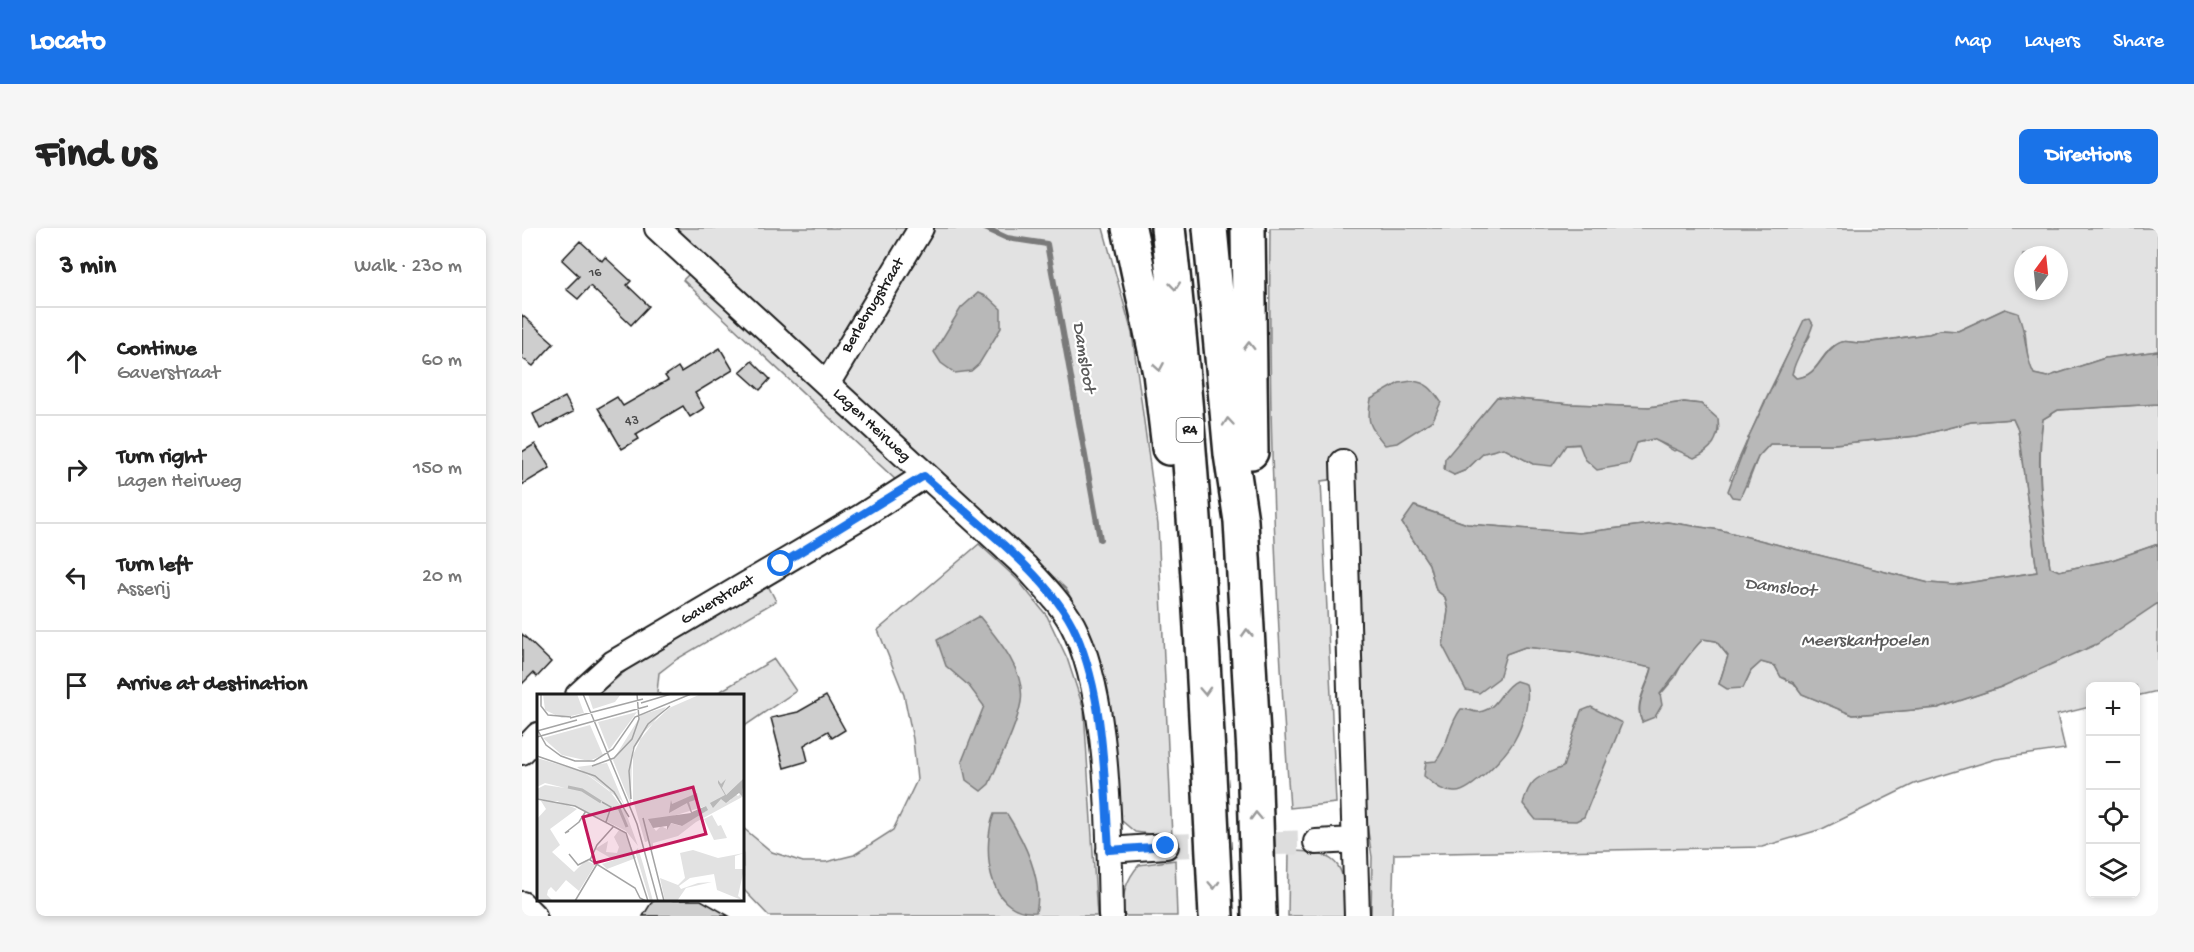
<!DOCTYPE html>
<meta charset="utf-8">
<style>
:root{--surface:#fff;--page:#f6f6f6;--text:#222;--muted:#767676;--line:#e0e0e0;--accent:#1a73e8}
body{margin:0;font-family:"Gochi Hand",sans-serif;background:var(--page);color:var(--text)}
.controls{position:absolute;right:18px;bottom:18px;display:grid;overflow:hidden;border-radius:9px;box-shadow:0 3px 9px #0003}
.controls button{width:54px;height:54px;display:grid;place-items:center;padding:0;border:0;border-bottom:2px solid var(--line);background:var(--surface);color:var(--text);font:30px sans-serif}
.compass{position:absolute;left:1492px;top:18px;width:54px;height:54px;border-radius:50%;background:var(--surface);box-shadow:0 3px 9px #0003;rotate:15deg}
.stop{position:absolute;width:18px;height:18px;margin:-14px;border:4px solid #1a73e8;border-radius:50%;background:#fff}
.stop.end{background:#1a73e8;border-color:#fff;box-shadow:0 2px 6px #0008}
.list{margin:0;padding:0;list-style:none}
h2{display:flex;justify-content:space-between;align-items:center;height:78px;margin:0;padding:0 24px;font-size:26px}
h2 small{font-size:20px;font-weight:400;color:var(--muted)}
.list li{display:grid;grid-template-columns:39px 1fr auto;gap:18px;align-items:center;box-sizing:border-box;height:108px;padding:0 24px;border-top:2px solid var(--line)}
.list b{display:block;font-size:22px;white-space:nowrap}
.list p{margin:0;font-size:20px;white-space:nowrap;color:var(--muted)}
.list em{font-size:20px;font-style:normal;color:var(--muted)}
.icon{flex:none;width:33px;height:33px;fill:none;stroke:currentColor;stroke-width:2;stroke-linecap:round;stroke-linejoin:round}
.map{position:relative;flex:none;width:1636px;height:688px;overflow:hidden;border-radius:9px}
header{display:flex;align-items:center;gap:36px;box-sizing:border-box;height:84px;padding:0 30px;background:var(--accent);color:#fff}
header strong{font-size:28px}
nav{display:flex;gap:33px;margin-inline-start:auto;font-size:21px}
.intro{display:flex;align-items:center;justify-content:space-between;box-sizing:border-box;height:144px;padding:0 36px}
h1{margin:0;font-size:42px}
.button{padding:15px 27px;border-radius:9px;background:var(--accent);color:#fff;font-size:21px;font-weight:700}
main{display:flex;gap:36px;padding:0 36px}
aside{flex:1;background:var(--surface);border-radius:9px;box-shadow:0 3px 9px #0003}
.map>svg:first-child{display:block}
.green{fill:#e2e2e2;stroke:#7f7f7f;stroke-width:1.5;fill-rule:evenodd}
.water{fill:#b8b8b8;stroke:#7a7a7a;stroke-width:1.5}
.lines{fill:none;stroke-linecap:round;stroke-linejoin:round}
.stream{stroke:#7a7a7a;stroke-width:6}
.building{fill:#cecece;stroke:#1c1c1c;stroke-width:1.5}
.street-tunnel{stroke:#ddd;stroke-width:24;stroke-dasharray:24 12;stroke-linecap:butt}
.street-casing{stroke:#1c1c1c;stroke-width:28}
.highway-casing{stroke:#1c1c1c;stroke-width:38}
.street{stroke:#fff;stroke-width:24}
.highway{stroke:#fff;stroke-width:33}
.oneway{stroke:#999}
.route{stroke:#1a73e8;stroke-width:8}
.labels{text-anchor:middle;dominant-baseline:central;stroke-width:4.5;stroke-linejoin:round;paint-order:stroke}
.number-label{font-size:14px;fill:#484848}
.shield{fill:#fff;stroke:#606060;stroke-width:1.5}
.shield-label{font-size:15px;font-weight:bold;fill:#1c1c1c}
.street-label{font-size:16px;fill:#1c1c1c;stroke:#fff}
.water-label{font-size:18px;font-style:italic;fill:#5a5a5a;stroke:#fff}
.inset-river{fill:none;stroke:#b8b8b8;stroke-width:3}
.inset-road{fill:none;stroke:#a4a4a4;stroke-width:1.5}
.view{fill:#c2185b;fill-opacity:0.15;stroke:#c2185b;stroke-width:3}
.inset-edge{fill:none;stroke:#1c1c1c;stroke-width:3}
</style>
<header>
<strong>Locato</strong>
<nav><a>Map</a><a>Layers</a><a>Share</a></nav>
</header>
<div class="intro"><h1>Find us</h1><a class="button">Directions</a></div>
<main>
<aside>
<h2>3 min<small>Walk · 230 m</small></h2>
<ul class="list">
<li><svg class="icon" aria-label="ahead" viewBox="0 0 24 24"><path d="M12 20V5M6 11l6-6 6 6"/></svg><div><b>Continue</b><p>Gaverstraat</p></div><em>60 m</em></li>
<li><svg class="icon" aria-label="right" viewBox="0 0 24 24"><path d="M7 20v-9h11M14 6l5 5-5 5"/></svg><div><b>Turn right</b><p>Lagen Heirweg</p></div><em>150 m</em></li>
<li><svg class="icon" aria-label="left" viewBox="0 0 24 24"><path d="M17 20v-9H6M10 6l-5 5 5 5"/></svg><div><b>Turn left</b><p>Asserij</p></div><em>20 m</em></li>
<li><svg class="icon" aria-label="arrive" viewBox="0 0 24 24"><path d="M6 21V4h12l-3 4 3 4H6"/></svg><div><b>Arrive at destination</b></div></li>
</ul>
</aside>
<div class="map">
<svg width="1636" height="688" viewBox="0 0 1636 688">
<rect width="100%" height="100%" fill="#fff"/>
<filter id="ink" filterUnits="userSpaceOnUse"><feTurbulence type="fractalNoise" baseFrequency=".0167" numOctaves="2"/><feDisplacementMap in="SourceGraphic" scale="12" xChannelSelector="R" yChannelSelector="G"/><feConvolveMatrix kernelMatrix="1 2 1 2 8 2 1 2 1" color-interpolation-filters="sRGB"/></filter>
<g filter="url(#ink)">
<path class="green" d="M153,0H581L610,105L636,297L650,609L613,604L600,593L594,577L590,495L580,445L561,392L544,361L479,298L413,242Z
M748,0H1636V123L1583,130L1525,149L1511,146L1506,135L1503,102L1483,81L1436,103L1418,102L1407,106C1385,108 1360,114 1337,115C1331,115 1325,112 1319,114C1298,121 1298,149 1274,150L1270,146L1273,132L1288,108L1283,92L1245,168L1208,251L1225,258L1236,229L1248,216H1312L1395,208L1449,194L1491,191L1496,202L1515,344L1432,357L1407,355L1198,302L1145,294L1057,305L945,296L893,278L880,295L907,336L914,362L923,369L926,383L921,418L984,426L1003,419L1051,424L1130,440C1125,458 1111,477 1120,494L1138,467L1153,449L1163,430L1181,411L1194,413L1206,428L1197,456L1221,460L1229,443L1239,434L1253,438L1259,449L1272,455L1280,466L1331,487L1416,480L1479,459L1636,375V463L1614,468V458H1568V479L1535,487L1543,521L1474,531L1392,556L1300,601L1240,619L872,626L870,688H849L850,629L842,578L832,249L799,253L814,575L768,580C754,387 746,193 748,0ZM1501,27H1537V63H1501ZM975,169L1048,176L1127,179L1162,174L1179,176L1196,191L1197,203L1152,223L1132,211L1115,215L1044,217L1011,236L981,220L961,225L944,242L932,247L946,204Z
M171,42L390,245L375,253L161,52Z
M1636,176V316L1590,332L1537,343L1528,339C1521,289 1514,241 1521,191L1536,182Z
M457,316L496,352L525,388L545,430L562,482L575,688H247L221,661L220,599L250,624L281,634H304L332,627L371,602L395,552L391,511L382,467L356,402Z
M243,352L254,373L155,431L137,445L135,464L139,467H75L113,435Z
M252,431L274,463L221,499L220,467H192Z
M767,623C821,623 824,640 823,688H766Z
M653,632L655,688H600C600,668 603,653 617,637Z"/>
<path class="water" d="M456,65L467,70L479,81V100L457,136L449,143L433,145L419,135L412,124L439,80Z
M1483,81L1496,85C1505,105 1502,127 1512,146L1525,149L1583,130L1636,123V176L1536,182L1521,191C1513,240 1521,290 1528,339L1537,343L1590,332L1636,316V375L1575,416L1479,459L1416,480L1331,487L1280,466L1272,455L1259,449L1253,438L1239,434L1229,443L1221,460L1205,461L1197,456L1206,428L1194,413L1181,411C1164,428 1153,448 1138,466L1140,477L1133,489L1120,494C1112,475 1126,459 1130,440L1051,424L1003,419L984,426L977,450L957,465L944,462L921,418L926,383L923,369L914,362L907,336L880,295L892,278L945,296L1057,305L1145,294L1198,302L1407,355L1432,357L1515,344L1496,202L1491,191L1449,194L1395,208L1312,216H1248L1236,229L1218,270L1210,269L1206,263L1227,208L1282,92L1288,91L1291,96C1286,114 1274,128 1270,146L1274,150C1296,149 1298,126 1315,116C1323,111 1329,115 1338,115C1360,114 1385,108 1407,106L1418,102L1436,103Z
M890,153C905,154 911,162 919,174L911,192L875,215L863,217C848,199 844,195 849,171L877,155Z
M975,169L1048,176L1127,179L1162,174L1179,176L1196,191C1198,211 1190,222 1172,230L1131,211L1115,215L1107,236L1075,242L1063,231L1057,216L1044,217L1030,238L1011,236L981,220L962,225L944,242L932,247L922,242L923,231Z
M457,388C475,410 504,443 499,474C494,501 478,530 467,556L459,563L444,552L440,533L462,478L447,458L424,438L415,412Z
M994,453L1004,456C1009,472 1000,499 992,513C984,527 949,564 934,564C920,565 912,556 902,548L904,534L914,533C927,518 926,497 939,481C946,480 951,485 957,484C976,482 979,459 994,453Z
M1069,479L1100,495L1062,589L1054,593L1014,592L1001,576C1008,549 1017,549 1041,539L1059,483Z
M472,586H485C502,613 522,652 514,684C462,688 461,614 472,586Z"/>
<g class="lines">
<path class="stream" d="M463,0L485,10L525,16L578,311"/>
</g>
<path class="building" d="M58,13L80,33L83,29L109,53L105,57L127,78L109,97L68,58L56,71L44,61L57,48L40,32Z
M0,87L32,115L11,138L0,130Z
M198,120L211,142L173,165L182,180L168,189L161,178L114,206L117,211L100,221L76,180L95,169L101,178L146,152L143,148L156,139L159,144Z
M230,133L248,151L238,162L218,144Z
M43,169L51,184L18,201L11,186Z
M13,216L28,240L0,257V224Z
M0,406L29,434L15,449L11,445L0,456Z
M304,468L323,502L310,510L306,503L282,517L286,533L262,540L249,490L276,484Z
M131,672H179L207,688H121Z"/>
<g class="lines">
<path class="street-tunnel" d="M644,618L794,614"/>
<defs>
<path id="street" d="M135,0L504,339C522,359 543,379 554,404C588,479 587,606 589,688
M305,156L399,0
M821,234L835,688
M56,467L91,435L340,288L402,248
M0,524L16,507
M794,614L832,612
M587,622L644,618
M0,676L12,688"/>
<path id="highway" d="M607,0L638,145L647,220
M646,0C672,229 683,458 694,688
M688,0L709,226L719,293L732,526L737,688
M726,0L729,224"/>
</defs>
<use href="#street" class="street-casing"/>
<use href="#highway" class="highway-casing"/>
<use href="#street" class="street"/>
<use href="#highway" class="highway"/>
</g>
<defs><path id="oneway-chevron" d="M-2-3.5L2.5 0L-2 3.5" fill="none" stroke-width="1.6" stroke-linecap="round" stroke-linejoin="round" transform="scale(1.5)"/></defs>
<g class="oneway">
<use href="#oneway-chevron" transform="translate(653 58) rotate(84)"/>
<use href="#oneway-chevron" transform="translate(727 118) rotate(-91)"/>
<use href="#oneway-chevron" transform="translate(637 139) rotate(80)"/>
<use href="#oneway-chevron" transform="translate(706 194) rotate(-95)"/>
<use href="#oneway-chevron" transform="translate(725 405) rotate(-93)"/>
<use href="#oneway-chevron" transform="translate(683 463) rotate(87)"/>
<use href="#oneway-chevron" transform="translate(734 588) rotate(-92)"/>
<use href="#oneway-chevron" transform="translate(692 657) rotate(87)"/>
</g>
</g>
<g class="lines" filter="url(#ink)">
<path class="route" d="M259,336L402,248C448,289 530,349 554,405C583,472 582,550 587,622L644,618"/>
</g>
<g class="labels">
<g class="number-label">
<text x="73" y="45">16</text>
<text x="110" y="193">43</text>
</g>
<rect class="shield" x="654.5" y="190" width="27" height="24" rx="4.5"/>
<g class="shield-label">
<text x="668" y="202">R4</text>
</g>
<g class="street-label">
<text transform="translate(352 78) rotate(-59)">Berlebrugstraat</text>
<text transform="translate(349 198) rotate(43)">Lagen Heirweg</text>
<text transform="translate(196 373) rotate(-31)">Gaverstraat</text>
</g>
<g class="water-label">
<text transform="translate(561 129) rotate(80)">Damsloot</text>
<text transform="translate(1258 360) rotate(6)">Damsloot</text>
<text x="1343" y="413">Meerskantpoelen</text>
</g>
</g>
<g transform="translate(15 466)">
<rect width="207" height="207" fill="#fff"/>
<path d="M6,0H40L47,19L25,24L8,16ZM51,0H84L78,8L56,15ZM164,0H207V84L189,101L193,107L196,98L201,102L207,96V102L159,128L141,142L116,149V157L111,147L108,148L96,106V61L107,38L132,14ZM169,112V117L144,132L133,129L130,135L124,132L119,137L113,129ZM129,13L95,56L94,111L76,66L104,21ZM100,18L72,56L61,28ZM53,31L66,61L52,67L25,61L6,44ZM0,64L47,78L72,96L89,119L101,152L89,137L36,111L0,105V95L8,91L28,94L8,89L0,93ZM70,69L78,88L89,115L84,106L40,73ZM4,107H20L40,115L13,135L23,151L15,158L37,178L49,166L58,171L42,197L29,186L19,198L14,193L11,196L10,201L16,207H0V125L9,115ZM175,121L181,132L184,131L190,144L177,146L167,125ZM82,136L88,139L99,164L70,175L65,170L77,166L58,155L71,147L69,158L80,159L82,153L77,143ZM101,154L106,170L116,207H113L98,157ZM156,156L181,164L207,159L198,162V175H207L201,202L207,207L180,196L177,180L153,184L142,192L144,195L161,189L175,188L149,194L140,207H128L123,184L141,191L148,184L143,159Z" fill="#e2e2e2" fill-rule="evenodd"/>
<path d="M207,84L205,102L202,99L189,109L184,105L176,114L173,109L188,101L181,89V86L184,90L189,85L185,94L189,101ZM160,99L161,105L152,108L155,118L169,112L171,116L145,132L134,129L130,136V132L116,134L111,125L154,119L150,109L132,119L134,106L135,110Z" fill="#b8b8b8"/>
<path class="inset-river" d="M31,93L45,96L64,108M76,114H82L90,133"/>
<path class="inset-road" d="M4,0V12L11,21L34,23M46,0L100,130L121,207M104,9L134,0M33,24L106,5M0,35L9,51L24,62L38,67H57L76,55L98,23L154,0M0,37L40,26M0,43L111,12M0,62L58,82L77,98L92,123M55,72L77,64L95,45L102,25L100,0M0,105L38,112L89,139L111,207M94,105L92,77L97,53L111,30L133,12M65,108L74,113L69,128M106,124L127,207M77,132L60,151L53,166L98,194L103,204L109,207M32,137L28,139L42,128L49,117M32,160L41,171L53,165M38,207L60,170"/>
<path class="view" d="M156,93L169,140L58,169L46,123Z"/>
<rect width="207" height="207" class="inset-edge"/>
</g>
</svg>
<div class="controls">
<button>+</button>
<button>−</button>
<button><svg class="icon" aria-label="locate" viewBox="0 0 24 24"><circle cx="12" cy="12" r="6"/><path d="M12 2v4M12 18v4M2 12h4M18 12h4"/></svg></button>
<button><svg class="icon" aria-label="layers" viewBox="0 0 24 24"><path d="M12 4l9 5-9 5-9-5zM3 14l9 5 9-5"/></svg></button>
</div>
<svg class="compass" viewBox="-18 -18 36 36"><path d="M0-13l5 13h-10z" fill="#e53935"/><path d="M0 13l5-13h-10z" fill="#767676"/></svg>
<div class="stop" style="left:259px;top:336px"></div>
<div class="stop end" style="left:644px;top:618px"></div>
</div>
</main>
